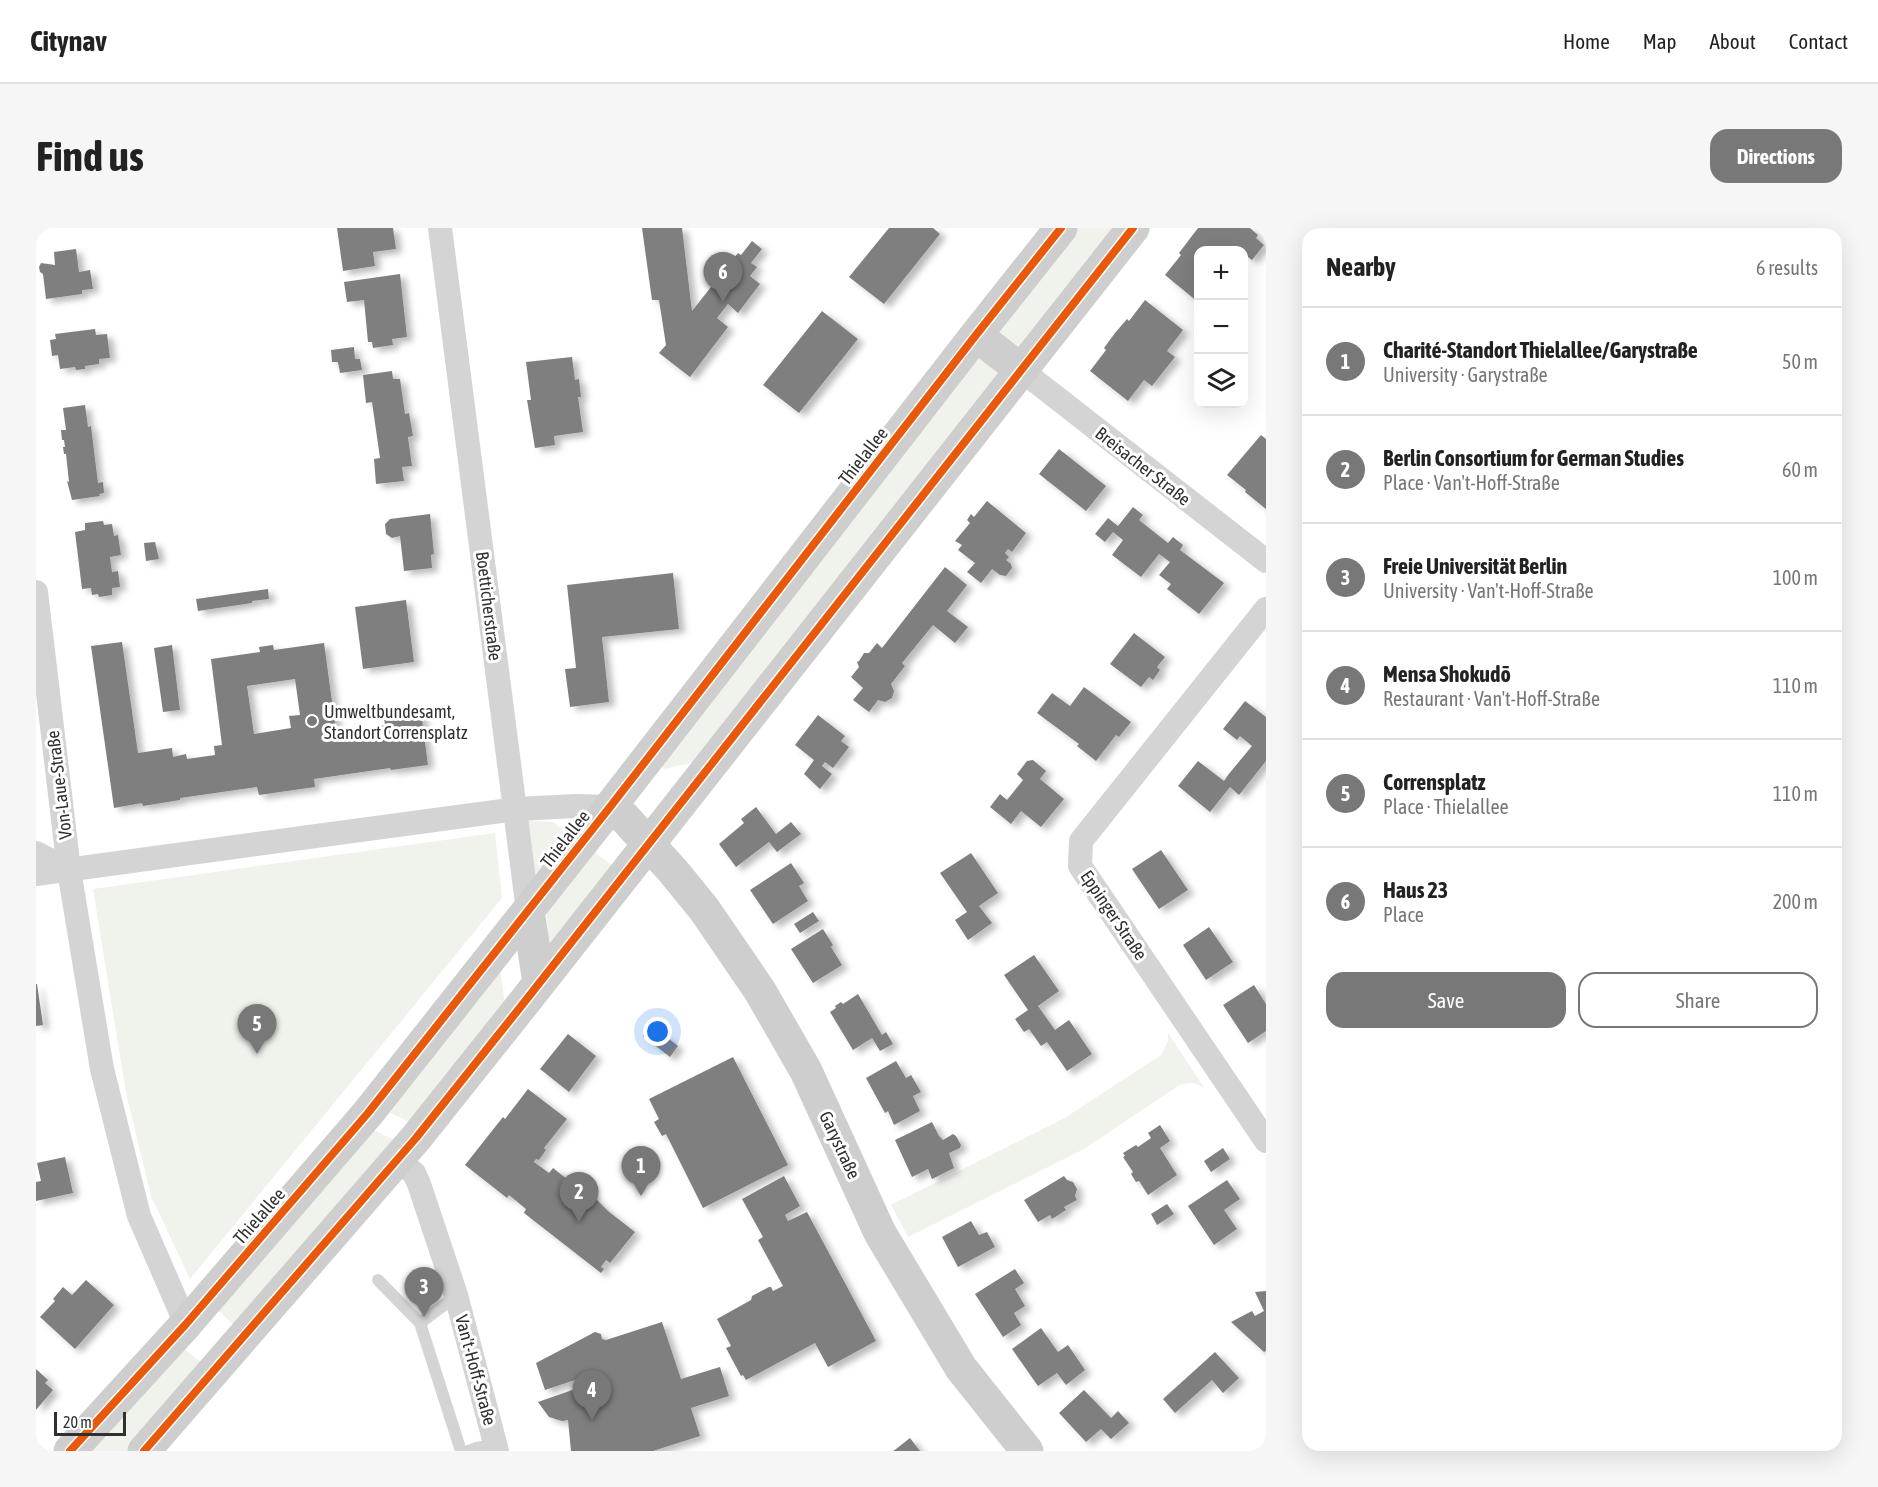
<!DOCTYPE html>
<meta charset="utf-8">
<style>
:root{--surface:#fff;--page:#f6f6f6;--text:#222;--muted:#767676;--line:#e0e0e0;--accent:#787878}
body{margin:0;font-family:"Asap Condensed",sans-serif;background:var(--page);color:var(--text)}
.controls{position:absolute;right:18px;top:18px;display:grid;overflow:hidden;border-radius:12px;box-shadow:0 6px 24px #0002}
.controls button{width:54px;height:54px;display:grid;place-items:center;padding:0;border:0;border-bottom:2px solid var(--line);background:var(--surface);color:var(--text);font:30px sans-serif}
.scale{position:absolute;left:18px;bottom:15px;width:72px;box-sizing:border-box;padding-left:6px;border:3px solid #303030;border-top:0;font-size:16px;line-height:21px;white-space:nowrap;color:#303030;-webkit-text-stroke:4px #fff;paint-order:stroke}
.you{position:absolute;left:622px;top:804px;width:21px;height:21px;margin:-15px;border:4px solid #fff;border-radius:50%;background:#1a73e8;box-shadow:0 0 0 9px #1a73e833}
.badge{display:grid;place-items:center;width:39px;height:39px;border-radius:50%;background:var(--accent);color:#fff;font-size:20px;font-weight:700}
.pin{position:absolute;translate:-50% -50px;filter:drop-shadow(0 2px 3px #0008)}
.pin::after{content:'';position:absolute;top:32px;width:21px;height:18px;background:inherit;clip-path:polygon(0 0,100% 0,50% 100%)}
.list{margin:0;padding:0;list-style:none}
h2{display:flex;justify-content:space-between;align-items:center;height:78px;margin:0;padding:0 24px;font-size:26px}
h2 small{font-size:20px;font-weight:400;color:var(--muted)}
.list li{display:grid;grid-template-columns:39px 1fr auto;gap:18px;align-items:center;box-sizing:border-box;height:108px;padding:0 24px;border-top:2px solid var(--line)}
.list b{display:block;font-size:22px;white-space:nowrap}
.list p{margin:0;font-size:20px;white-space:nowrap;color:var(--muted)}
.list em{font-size:20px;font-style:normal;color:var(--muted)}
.actions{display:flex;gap:12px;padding:18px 24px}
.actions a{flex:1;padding:14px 0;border:2px solid var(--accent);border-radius:18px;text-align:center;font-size:21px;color:var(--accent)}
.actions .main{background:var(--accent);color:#fff}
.icon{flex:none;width:33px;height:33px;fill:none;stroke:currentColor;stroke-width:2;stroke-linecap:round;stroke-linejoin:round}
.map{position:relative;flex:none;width:1230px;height:1223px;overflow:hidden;border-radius:18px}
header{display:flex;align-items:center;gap:36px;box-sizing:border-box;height:84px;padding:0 30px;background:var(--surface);border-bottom:2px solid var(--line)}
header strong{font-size:28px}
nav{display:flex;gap:33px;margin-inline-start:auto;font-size:21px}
.intro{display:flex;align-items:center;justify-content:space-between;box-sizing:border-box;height:144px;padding:0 36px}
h1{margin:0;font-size:42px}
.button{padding:15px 27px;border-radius:18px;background:var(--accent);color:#fff;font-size:21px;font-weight:700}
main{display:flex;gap:36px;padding:0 36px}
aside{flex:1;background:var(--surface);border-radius:18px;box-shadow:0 6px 24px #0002}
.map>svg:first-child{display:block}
.green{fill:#eff3ec}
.building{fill:#7f7f7f;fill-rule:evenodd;filter:url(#shadow)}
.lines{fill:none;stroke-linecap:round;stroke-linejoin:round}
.lane{stroke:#d4d4d4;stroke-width:12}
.street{stroke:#d4d4d4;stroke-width:24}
.secondary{stroke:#cecece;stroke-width:33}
.cycleway-casing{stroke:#fff;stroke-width:11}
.cycleway{stroke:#e8590c;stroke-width:8}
.poi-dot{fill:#787878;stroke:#fff;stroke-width:2}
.labels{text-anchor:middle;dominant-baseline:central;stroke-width:6;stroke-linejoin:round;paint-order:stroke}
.street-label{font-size:18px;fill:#303030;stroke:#fff}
.poi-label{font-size:18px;fill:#303030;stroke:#fff;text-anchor:start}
</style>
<header>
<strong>Citynav</strong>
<nav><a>Home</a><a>Map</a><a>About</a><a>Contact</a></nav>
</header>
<div class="intro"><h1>Find us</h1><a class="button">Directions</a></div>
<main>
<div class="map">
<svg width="1230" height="1223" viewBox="0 0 1230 1223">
<defs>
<filter id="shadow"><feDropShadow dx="6" dy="4" stdDeviation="3" flood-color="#0004"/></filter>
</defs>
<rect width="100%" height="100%" fill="#fff"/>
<path class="green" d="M1040,0H1081L983,125L958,109Z
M943,124L970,142L659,534L628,541L623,536Z
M491,592L517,594L532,606L497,649Z
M459,605L466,670L154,1051L115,968L90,865L57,661Z
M556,622L577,638L513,719L510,680Z
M464,738L469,778L376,895L348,882Z
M1132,805L1169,861C1161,854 1152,854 1142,858L1048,921L872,1009L855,977L1027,891L1125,827L1132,813Z
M335,901L361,913L200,1099L180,1080Z
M147,1120L168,1137L92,1223H55Z"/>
<path class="building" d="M301,0H357L360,21L337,24L339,38L307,43Z
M606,0H646L656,83L702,25L705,27L716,13L726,21L715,35L721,39L714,48L724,56L702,85L692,76L681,90L692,99L654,149L623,125L630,117L623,72H616Z
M853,0H897L904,6L848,76L813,49Z
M1162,0H1214L1222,7L1220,10L1228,17L1216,32L1208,26V22H1162V74L1129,47L1145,27L1143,25Z
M40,21L43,44L54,42L57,61L46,62V66L10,71L7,46L4,44L3,39L5,35L19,37L18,24Z
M364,46L371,109L356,111L357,117L337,120L336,114H332L328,72L311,74L308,54Z
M1109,72L1147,102L1131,123L1139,129L1116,158L1108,152L1092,173L1054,143L1070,122L1068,120L1079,105L1091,91L1093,93Z
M786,83L822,111L763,185L727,157Z
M59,101L60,107L71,106L74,130L63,131V136L49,138V141L40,142L39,139L24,141L22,127L16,128L14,112L20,111L19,106Z
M318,119L319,131H324L326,142L304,145L302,134H296L295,122Z
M536,129L539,152L543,151L545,169H542L547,204L518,208L519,217L499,220L491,172H495L490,134Z
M356,143L357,151H364L369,186L373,185L377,208L372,209L376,238L366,239L368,253L340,256L338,231L344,230L336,174L330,175L327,147Z
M49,177L52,199L55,198L62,255L67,254L68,265L63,266L64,268L36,272L31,253L33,254L30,226H28L27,219H29L28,212H26L25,202H30L27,180Z
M1225,207L1230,211V281L1209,264L1210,262L1191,247Z
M1023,221L1070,258L1050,283L1003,246Z
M951,273L990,305L976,324L972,321L969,325L973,329L970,332L975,336L976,340L970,348L964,347L956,341L945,355L931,344L939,335L922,322L926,317L919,313L934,295L931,292L935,286L938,289Z
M1097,279L1107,287L1103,292L1132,315L1137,309L1147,317L1144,322L1188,355L1163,386L1131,361L1135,356L1123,347L1134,334L1123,326L1105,349L1076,327L1087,312L1077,304L1069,314L1059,306L1072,290L1082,298Z
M394,286L398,326L395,327L396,340L368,343L364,308L356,310L350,306L349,296L354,291Z
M67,293L68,297L76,296L78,308L82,307L85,327L74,329L76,344L82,343L84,359L76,360V367L63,369L62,366L56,367L55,360L46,361L39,304L49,302V295Z
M119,314L123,331L110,333L108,315Z
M909,339L931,357L911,383L932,399L919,415L897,397L866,435L869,438L855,456L858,463L856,470L849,474L842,472L833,484L817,472L827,460L815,449L823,439L821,434L823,433L828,425H833L841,415L846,420Z
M637,345L643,401L566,409L573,474L534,479L529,441L540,440L531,357Z
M232,361L233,371L216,373V375L162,383L160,371Z
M370,372L378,434L327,441L319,379Z
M1098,405L1129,429L1121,439L1124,442L1117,452L1113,449L1105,459L1074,436Z
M86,414L102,525L136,520L137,529L150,526L151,531L179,527L178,518L186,517L175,431L224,424L223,419L237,417L238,422L288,415L301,510L335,505V500L349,497L348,490L385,484L392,537L355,542L354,540L278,551L279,559L223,567L221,559L144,570V572L107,578L106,575L78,580L55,418ZM259,451L264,487L253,488L255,500L218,506L211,458Z
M136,417L144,482L127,484L118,420Z
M1048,459L1095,494L1083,509L1080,507L1060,533L1041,518L1043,516L1001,485L1016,465L1034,478Z
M1209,473L1230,489V533L1203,567L1194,559L1174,584L1142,558L1162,533L1188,553L1192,547L1216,518L1204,508L1201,512L1187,501Z
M782,487L809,508L805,513L813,519L797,540L789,534L786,538L796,546L784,561L768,546L778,532L759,517Z
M997,532L1010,543L1004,551L1028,571L1005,599L985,583L975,596L954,579L964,566L971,572L987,552L981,546L991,533Z
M720,579L740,606L755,594L765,606L741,624L733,614L700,639L683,616L708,595L705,591Z
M1125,622L1152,662L1123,681L1096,641Z
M935,625L962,665L943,678L956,695L932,712L919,692L931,684L904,645Z
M755,635L768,655L763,658L772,673L737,696L714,662Z
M777,684L783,693L764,705L758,696Z
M1173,699L1197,734L1170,752L1147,717Z
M787,701L797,717L795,719L806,737L777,755L755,721Z
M998,727L1023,763L1002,778L1019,802L1033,792L1056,826L1031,843L1011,814L1005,818L993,801L988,804L979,791L992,782L968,747Z
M0,756H1L7,797L0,798Z
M1218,757L1230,776V803L1212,815L1187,777Z
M822,766L846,807L850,804L857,816L844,823L836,810L817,822L794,784L800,780L799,778L805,774L807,776Z
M615,797L642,818L634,829L607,808Z
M532,806L560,828L533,864L504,841Z
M697,829L752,937L667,980L630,906L626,908L618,894L623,891L613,871Z
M860,833L870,850L875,847L885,864L877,868L884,883L858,897L852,883L849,885L830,850Z
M492,861L531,891L508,920L510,922L503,932L500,931L498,934L513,945L517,940L542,960L552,966H555L572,983L599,1004L574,1035L570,1032L565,1039L568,1041L565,1045L488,985L490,981L473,967L471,970L429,937L467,889L469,891Z
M896,894L903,908L907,912L917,906L920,908L925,917L924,920L913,925L918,940L896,951L892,941L876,949L859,912Z
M1124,897L1134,913L1124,920L1141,947L1112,967L1103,953L1100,954L1095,946L1097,944L1087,929L1089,928L1087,925L1100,917L1102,919L1115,910L1112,905Z
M1187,920L1194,931L1175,944L1168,933Z
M29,929L37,965L0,973V954L5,953L1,935Z
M748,948L764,978L749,987L752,993L771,984L840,1113L792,1139L779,1115L710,1152L707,1147L705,1148L690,1120L695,1118L681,1091L715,1072L716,1068L733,1059H735L737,1063L747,1058L722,1012L727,1009L706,971Z
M1028,948L1031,952L1037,954L1041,961L1039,968L1041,972L1028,979L1030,982L1016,991L1014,987L1002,994L988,972Z
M1191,952L1204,971L1188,982L1201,1001L1178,1017L1152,978Z
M1131,976L1138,986L1121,997L1115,986Z
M935,993L943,1007L951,1004L959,1019L922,1039L906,1009Z
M979,1041L988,1055L979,1061L989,1078L978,1085L985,1097L967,1109L939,1066Z
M50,1052L78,1077L39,1121L4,1089L19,1073L17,1071L27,1059L36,1067Z
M1230,1063V1123L1228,1124L1195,1094L1216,1083L1219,1088L1228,1083L1219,1064Z
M626,1094L645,1151L684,1139L693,1168L655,1180L664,1208L617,1223H535L532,1192L526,1193L513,1189L502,1174L542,1160L539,1152L509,1162L500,1135L559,1104L565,1106L566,1111L570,1112Z
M1005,1100L1022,1124L1032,1117L1049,1142L1030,1157L1021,1145L1002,1158L976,1121Z
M1179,1124L1203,1150L1187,1165L1176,1152L1139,1185L1127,1171Z
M0,1141L12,1152L9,1155L17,1162L0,1182Z
M1048,1162L1075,1190L1082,1183L1093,1195L1075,1211L1065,1201L1050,1214L1023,1185Z
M874,1210L884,1223H857L860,1221Z"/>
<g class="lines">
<path class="lane" d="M342,1052L384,1095L425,1223
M384,1095L408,1077L420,1067
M432,1223L440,1220L460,1217"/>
<path class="street" d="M404,0L492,683
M985,142L1230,333
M0,364L33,642L66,841L103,988L150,1096
M1230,381L1045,613L1044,638L1230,913
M0,625L33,642
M0,646L480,581L540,578L574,579
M361,932L378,945L383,956L420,1067L461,1223"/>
<path class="secondary" d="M940,107L985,142
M574,579L587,588L637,643L668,681L724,763L770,843L844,1005L925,1140L991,1223
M492,683L503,755
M34,1223L150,1096L332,885L574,579L940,107L1025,0
M108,1223L380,910L490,772L1097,0"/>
<defs>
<path id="cycleway" d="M34,1223L150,1096L332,885L574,579L940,107L1025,0
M108,1223L380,910L490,772L1097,0"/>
</defs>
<use href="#cycleway" class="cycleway-casing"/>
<use href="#cycleway" class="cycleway"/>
</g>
<circle class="poi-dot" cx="276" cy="493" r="6"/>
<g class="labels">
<g class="street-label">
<text transform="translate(827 228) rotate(-52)">Thielallee</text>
<text transform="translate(1107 238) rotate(38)">Breisacher Straße</text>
<text transform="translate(453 378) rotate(83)">Boetticherstraße</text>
<text transform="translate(23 557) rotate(-97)">Von-Laue-Straße</text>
<text transform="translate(529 611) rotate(-52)">Thielallee</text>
<text transform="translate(1078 687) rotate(56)">Eppinger Straße</text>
<text transform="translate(804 917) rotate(65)">Garystraße</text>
<text transform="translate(223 988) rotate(-49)">Thielallee</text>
<text transform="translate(440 1142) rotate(75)">Van't-Hoff-Straße</text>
</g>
<g class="poi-label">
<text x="288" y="483">Umweltbundesamt,<tspan x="288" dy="21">Standort Corrensplatz</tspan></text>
</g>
</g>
</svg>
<div class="controls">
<button>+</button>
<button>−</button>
<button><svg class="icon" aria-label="layers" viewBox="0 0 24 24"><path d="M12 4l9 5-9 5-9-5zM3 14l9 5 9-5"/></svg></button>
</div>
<div class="scale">20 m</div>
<div class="you"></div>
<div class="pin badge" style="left:605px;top:968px">1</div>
<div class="pin badge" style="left:543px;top:994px">2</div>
<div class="pin badge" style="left:388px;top:1089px">3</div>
<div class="pin badge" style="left:556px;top:1192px">4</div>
<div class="pin badge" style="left:221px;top:826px">5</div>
<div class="pin badge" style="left:687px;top:74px">6</div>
</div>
<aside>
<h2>Nearby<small>6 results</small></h2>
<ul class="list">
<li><span class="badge">1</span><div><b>Charité-Standort Thielallee/Garystraße</b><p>University · Garystraße</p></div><em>50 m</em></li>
<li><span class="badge">2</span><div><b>Berlin Consortium for German Studies</b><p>Place · Van't-Hoff-Straße</p></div><em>60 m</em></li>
<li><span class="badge">3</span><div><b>Freie Universität Berlin</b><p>University · Van't-Hoff-Straße</p></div><em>100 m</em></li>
<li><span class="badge">4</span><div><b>Mensa Shokudō</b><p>Restaurant · Van't-Hoff-Straße</p></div><em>110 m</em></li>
<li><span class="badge">5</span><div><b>Corrensplatz</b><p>Place · Thielallee</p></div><em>110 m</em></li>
<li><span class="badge">6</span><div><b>Haus 23</b><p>Place</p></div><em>200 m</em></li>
</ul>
<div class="actions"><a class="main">Save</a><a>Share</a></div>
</aside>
</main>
